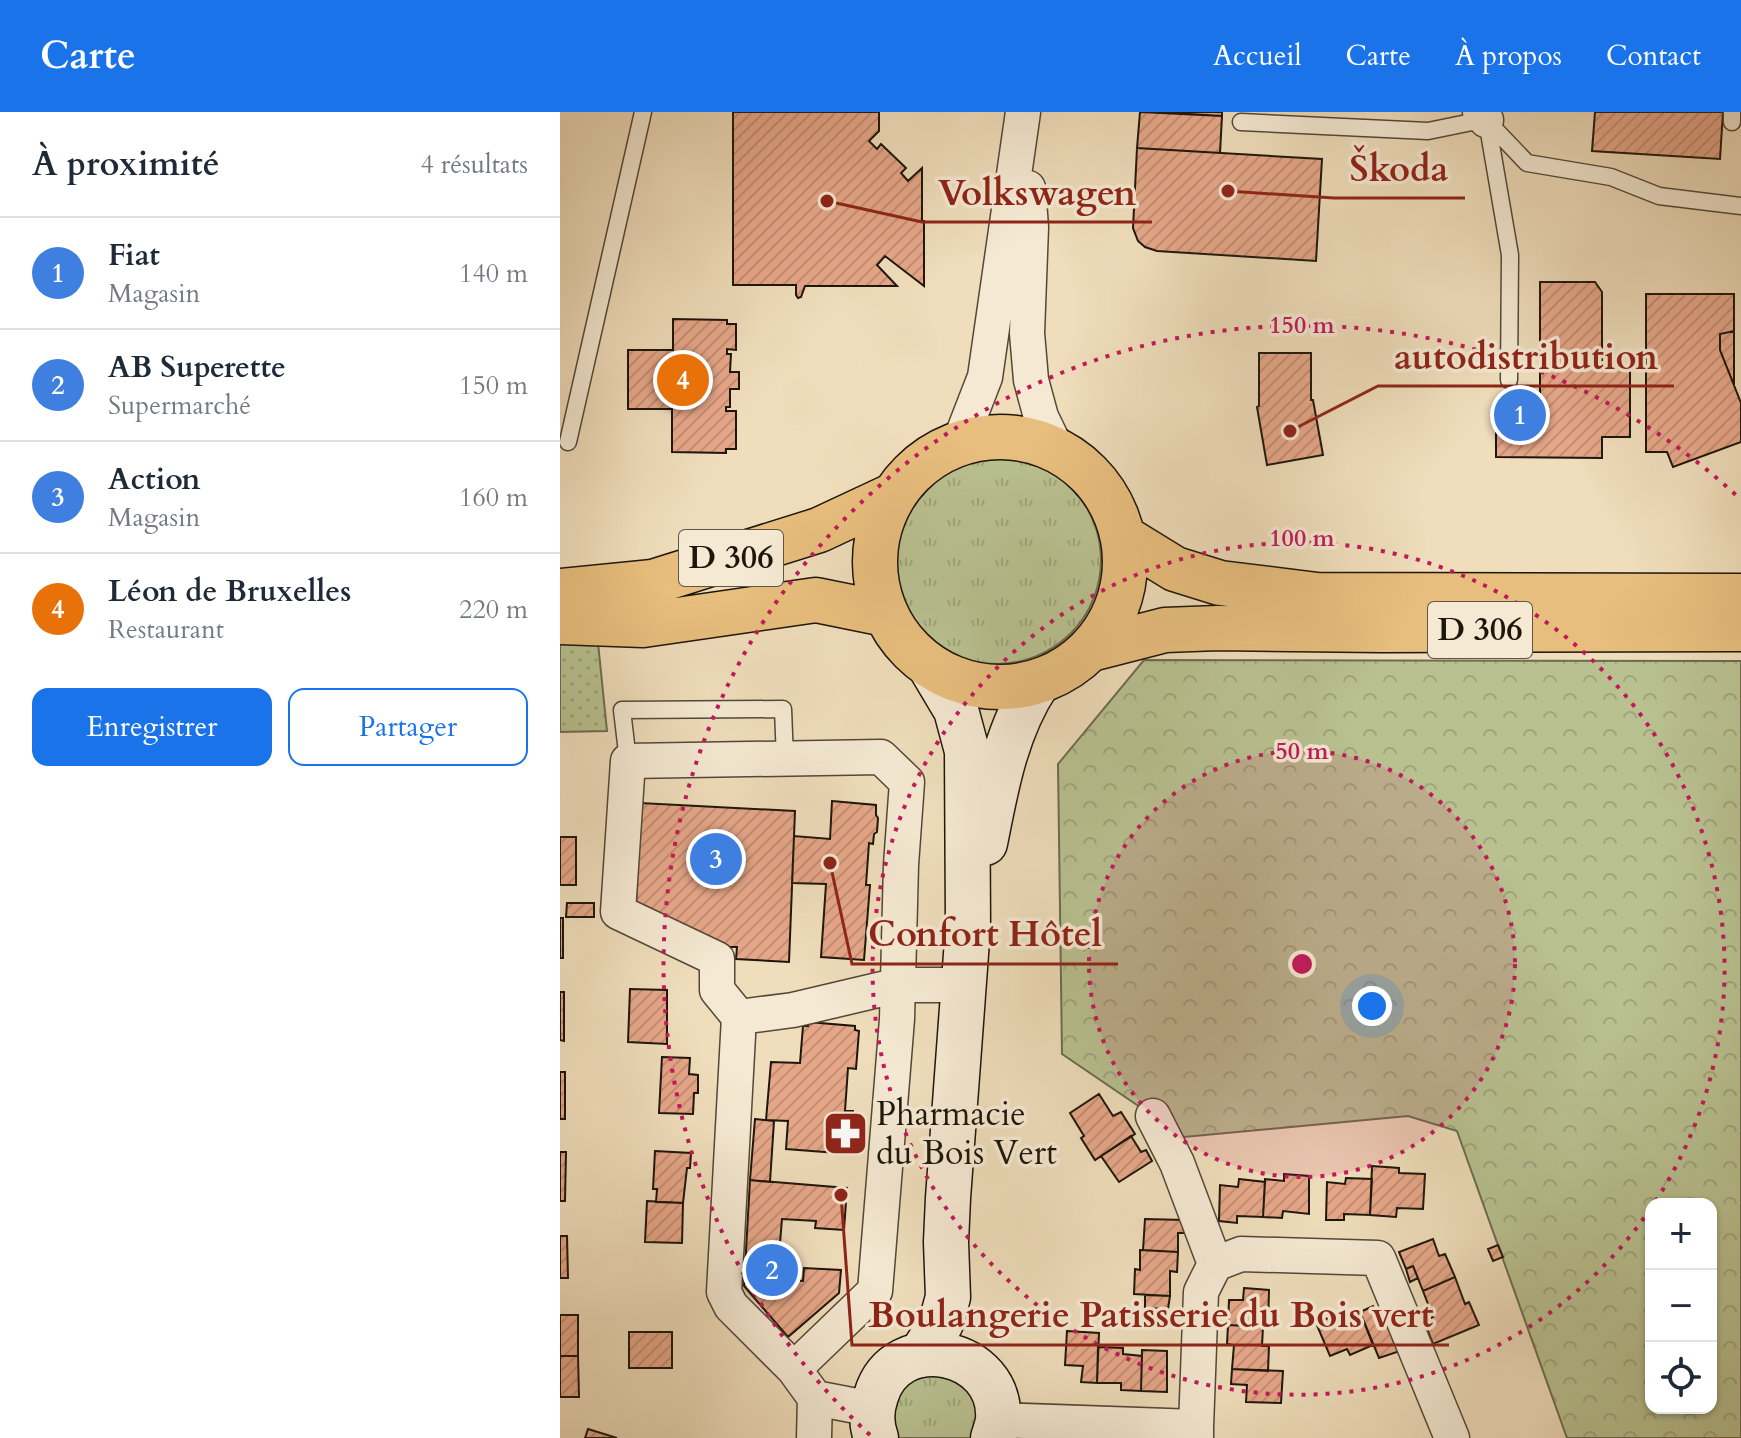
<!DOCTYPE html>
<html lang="fr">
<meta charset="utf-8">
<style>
:root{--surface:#fff;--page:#f2f2f3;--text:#1f2937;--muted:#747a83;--line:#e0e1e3;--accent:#1a73e8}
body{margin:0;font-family:Cardo,serif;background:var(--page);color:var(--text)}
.controls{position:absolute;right:24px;bottom:24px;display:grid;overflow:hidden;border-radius:16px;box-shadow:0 2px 6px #0004}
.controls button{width:72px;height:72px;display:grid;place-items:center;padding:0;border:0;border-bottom:2px solid var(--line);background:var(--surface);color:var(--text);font:40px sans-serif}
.you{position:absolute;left:812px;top:894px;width:28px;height:28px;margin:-20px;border:6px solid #fff;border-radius:50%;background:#1a73e8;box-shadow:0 0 0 12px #1a73e833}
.badge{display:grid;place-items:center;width:52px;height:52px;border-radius:50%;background:var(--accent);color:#fff;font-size:26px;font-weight:700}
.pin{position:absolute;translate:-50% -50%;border:4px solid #fff;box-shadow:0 2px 8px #0006}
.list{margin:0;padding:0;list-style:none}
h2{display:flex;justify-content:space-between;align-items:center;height:104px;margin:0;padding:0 32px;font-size:34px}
h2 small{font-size:26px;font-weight:400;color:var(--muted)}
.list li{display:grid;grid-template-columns:52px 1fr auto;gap:24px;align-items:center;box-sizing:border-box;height:112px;padding:0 32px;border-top:2px solid var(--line)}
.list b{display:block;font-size:30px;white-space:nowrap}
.list p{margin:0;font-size:26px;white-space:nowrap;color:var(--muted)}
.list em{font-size:26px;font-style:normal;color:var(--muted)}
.actions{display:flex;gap:16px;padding:24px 32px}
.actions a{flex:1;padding:18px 0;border:2px solid var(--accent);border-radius:16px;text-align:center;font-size:28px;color:var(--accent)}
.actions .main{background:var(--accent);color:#fff}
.icon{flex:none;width:44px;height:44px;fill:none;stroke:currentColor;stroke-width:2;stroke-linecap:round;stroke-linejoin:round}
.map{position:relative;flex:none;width:1181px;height:1326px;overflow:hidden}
header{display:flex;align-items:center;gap:48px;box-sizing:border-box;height:112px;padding:0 40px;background:var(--accent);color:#fff}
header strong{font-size:38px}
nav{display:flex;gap:44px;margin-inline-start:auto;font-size:28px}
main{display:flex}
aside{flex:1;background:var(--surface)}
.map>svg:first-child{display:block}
.grass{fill:url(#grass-tufts);stroke:#6c6c4e;stroke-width:2}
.forest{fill:url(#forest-crowns);stroke:#6c6c4e;stroke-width:2;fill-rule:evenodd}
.park{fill:url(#park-dots);stroke:#6c6c4e;stroke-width:2}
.building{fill:url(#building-hatch);stroke:#1e160b;stroke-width:2}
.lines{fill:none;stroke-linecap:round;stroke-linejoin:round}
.lane-casing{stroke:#524837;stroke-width:19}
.street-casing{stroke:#524837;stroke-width:37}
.secondary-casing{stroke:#1e160b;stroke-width:47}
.primary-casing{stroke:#1e160b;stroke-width:47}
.lane{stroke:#f5e9d3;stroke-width:16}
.street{stroke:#f5e9d3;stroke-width:34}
.secondary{stroke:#f5e9d3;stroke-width:44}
.primary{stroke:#e8be7e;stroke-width:44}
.ring{fill:none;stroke:#c2185b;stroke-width:4;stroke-dasharray:4 8}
.labels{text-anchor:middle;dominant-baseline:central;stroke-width:7;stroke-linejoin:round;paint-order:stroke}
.shield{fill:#f5e9d3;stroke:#5e5547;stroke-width:2}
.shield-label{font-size:32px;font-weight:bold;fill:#1e160b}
.poi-label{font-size:34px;fill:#1e160b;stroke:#f5e9d3;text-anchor:start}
.centre{fill:#c2185b;stroke:#f5e9d3;stroke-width:4}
.ring-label{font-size:24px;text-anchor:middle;font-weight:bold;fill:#c2185b;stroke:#f5e9d3;stroke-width:7;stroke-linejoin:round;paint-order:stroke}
.leader{fill:none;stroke:#8f2418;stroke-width:3}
.callout-dot{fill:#8f2418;stroke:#f5e9d3;stroke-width:3}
.callout-label{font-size:36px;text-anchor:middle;font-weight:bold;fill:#8f2418;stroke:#f5e9d3;stroke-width:7;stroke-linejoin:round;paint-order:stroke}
</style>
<header>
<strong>Carte</strong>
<nav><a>Accueil</a><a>Carte</a><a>À propos</a><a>Contact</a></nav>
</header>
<main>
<aside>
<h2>À proximité<small>4 résultats</small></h2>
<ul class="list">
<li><span class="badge" style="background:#3f7fe0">1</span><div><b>Fiat</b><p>Magasin</p></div><em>140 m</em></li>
<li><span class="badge" style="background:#3f7fe0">2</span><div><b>AB Superette</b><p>Supermarché</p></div><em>150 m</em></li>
<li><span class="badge" style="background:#3f7fe0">3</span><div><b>Action</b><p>Magasin</p></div><em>160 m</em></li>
<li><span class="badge" style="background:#e8710a">4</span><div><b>Léon de Bruxelles</b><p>Restaurant</p></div><em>220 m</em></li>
</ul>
<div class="actions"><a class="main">Enregistrer</a><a>Partager</a></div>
</aside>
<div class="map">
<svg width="1181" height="1326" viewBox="0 0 1181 1326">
<defs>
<pattern id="grass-tufts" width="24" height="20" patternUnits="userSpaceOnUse" patternTransform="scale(2)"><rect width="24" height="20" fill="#b9c191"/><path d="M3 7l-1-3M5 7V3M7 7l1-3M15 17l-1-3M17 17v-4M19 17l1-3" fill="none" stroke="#9fa57c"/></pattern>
<pattern id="forest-crowns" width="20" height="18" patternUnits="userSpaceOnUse" patternTransform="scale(2)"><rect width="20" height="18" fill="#b9c191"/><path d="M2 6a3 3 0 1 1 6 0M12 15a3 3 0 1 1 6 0" fill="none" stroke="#9fa57c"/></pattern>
<pattern id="park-dots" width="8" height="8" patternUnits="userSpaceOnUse" patternTransform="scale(2)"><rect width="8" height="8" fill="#b9c191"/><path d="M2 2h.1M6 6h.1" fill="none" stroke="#9fa57c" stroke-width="1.8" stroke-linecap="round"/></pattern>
<pattern id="building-hatch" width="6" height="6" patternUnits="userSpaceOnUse" patternTransform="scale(2)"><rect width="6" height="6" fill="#e6a789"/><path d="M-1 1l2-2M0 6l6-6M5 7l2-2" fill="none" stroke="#c58f75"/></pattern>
</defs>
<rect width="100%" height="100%" fill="#efddbb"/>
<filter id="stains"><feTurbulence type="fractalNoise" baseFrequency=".0025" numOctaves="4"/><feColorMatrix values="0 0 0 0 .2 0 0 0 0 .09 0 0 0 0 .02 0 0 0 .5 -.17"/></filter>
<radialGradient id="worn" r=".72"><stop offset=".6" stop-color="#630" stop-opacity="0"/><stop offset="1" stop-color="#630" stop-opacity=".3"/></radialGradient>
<path class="grass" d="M333 448a104 104 0 1 1 208 0a104 104 0 1 1-208 0Z
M357,1259L416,1273L420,1326H332L328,1295Z"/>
<path class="forest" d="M584,548L1181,549V1326H1007L897,1019L848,1004L624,1025L502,942L498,652ZM1091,1092H1151V1296H1091Z"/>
<path class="park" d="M0,520L37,521L47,619L0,620Z"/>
<path class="building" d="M173,0H319V19L309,29L317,37L321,32L346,56L341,61L348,69L362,56V109H364V174L325,144L317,153L337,174H245L241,185L238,186L236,183V173H173Z
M580,0L662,4L660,41L577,36Z
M597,0H662V4Z
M1035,0H1163L1160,47L1032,39Z
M577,36L762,47L756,149L597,139L585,135L578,129L573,116Z
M980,170H1035L1042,180V256H1070V325H1042V346L936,345V289H980Z
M1086,182H1174V219L1160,222V238L1181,291V330L1113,355L1107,340H1086Z
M113,207L167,208V212H176V238L167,237V242H171L170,260H179V277H170V295H166V299H176V337H166V341L112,340V297H68V238H113Z
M1174,219V273L1160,238V222Z
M699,241H751V288H753L763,343L707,353L697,295L699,294Z
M272,689L316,693V703L318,706L317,720L314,722L313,732L309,731L306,773H310L304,848L261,845L266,772L232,771L234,724L270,727Z
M80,691L235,699L229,850L176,847L177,835H152L76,792Z
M0,725H16V773H0Z
M7,791H34V805H6Z
M0,806H3V846H0Z
M70,877L107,878V932L68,930Z
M0,880H4V929L0,928Z
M248,910L295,914V918L299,919L296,957L288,956L285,999H293L290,1042L226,1037L228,1009L206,1008L211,950L240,951L243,914H248Z
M102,945L130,946L129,962L138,963V981H134L133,1002L99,1001Z
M0,960H5V1007H0Z
M539,982L553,1004L561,1000L575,1022L535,1048L521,1026L524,1024L510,1001Z
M195,1007L214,1009L210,1070L190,1068Z
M571,1024L581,1040L586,1038L592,1049L559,1070L541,1044Z
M95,1039L131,1041L130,1056H127L123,1091L96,1090L97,1077H93Z
M0,1040H6L5,1089H0Z
M812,1054L839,1056V1061L865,1062L863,1097L837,1096L836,1105L810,1103Z
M724,1062L749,1064V1102L723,1099L722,1106L703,1105L705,1067L724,1069Z
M786,1066L812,1067L810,1103L784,1102V1108H766L767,1070L785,1072Z
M679,1067L705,1070L703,1105L677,1104V1111L659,1109L660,1073L678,1075Z
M190,1068L287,1076L284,1118L255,1116L256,1109L222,1107L217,1167L243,1169L244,1156L281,1158L279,1181L228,1225L184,1174Z
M87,1089L123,1091L122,1131L85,1130Z
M585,1107L624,1108V1121H618V1140L583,1138Z
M0,1124H7L8,1166H0Z
M873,1127L879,1144L885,1142L895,1165L863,1179L853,1154L846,1157L839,1140Z
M938,1133L943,1145L933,1149L928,1137Z
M580,1138L618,1140L617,1160L610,1159V1184L574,1182L575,1157L580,1158Z
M853,1154L858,1166L850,1170L846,1157Z
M895,1165L905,1192L909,1190L919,1213L873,1232L864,1209L873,1205L863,1179Z
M684,1176L709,1178L708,1215L668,1213L669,1188H683Z
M585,1183L610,1184L608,1197L585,1196Z
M813,1194L820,1210L835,1203L849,1236L819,1246L800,1200Z
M800,1200L813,1233L790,1243L787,1237L770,1244L756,1211L773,1204L775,1210Z
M0,1203H18V1244H0Z
M668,1213L703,1215L702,1234H709L708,1259L672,1257L674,1233L667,1232Z
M507,1219L539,1221L537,1271L521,1270L523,1254L505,1253Z
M69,1220H112V1256H69Z
M538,1235L563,1236V1242L582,1244L581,1279L561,1278V1271H537Z
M582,1238L607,1239V1280L581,1279Z
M0,1244H18L19,1285H0Z
M672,1257L723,1259L721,1291L686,1290L687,1273L671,1272Z
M28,1317L57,1326H25Z"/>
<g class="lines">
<defs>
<path id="lane" d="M926,8L967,51L1051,65L1099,84L1181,94
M927,9L950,143L949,268
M681,10L868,19L927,7
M1172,10V0
M8,330L83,0
M68,649L62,598L223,597L225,647"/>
<path id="street" d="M920,0L926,8
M468,76L471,115L467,221L471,268L481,305L497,338
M399,332L425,265L463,0
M179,905L157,878V847L58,800L68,649L321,645L347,670L341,753L337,907L315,1179L234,1257
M593,1004L617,1051L655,1152L641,1180L636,1315
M655,1152L681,1142L818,1146L892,1326
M312,1297L255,1286L234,1257L171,1194L164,1180L179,905L233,898L339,873H403
M438,1308L636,1315V1326
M254,1326L255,1286"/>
<path id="secondary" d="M425,731C436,675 446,618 478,570
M361,1243L381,1211L388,1185L386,1130L388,1086L408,815L407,639L396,598L371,556
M316,1326C311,1312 311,1298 316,1284C336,1215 443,1237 438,1308C437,1314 435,1320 433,1326"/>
<path id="primary" d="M315 450a125 125 0 1 1 250 0a125 125 0 1 1-250 0Z
M563,425L615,457L660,471L757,483L1181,484
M0,479L93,470L259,418L334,383
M0,510L83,513L256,488L325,502
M531,537L605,518L658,516L822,518L1181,517"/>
</defs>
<use href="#lane" class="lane-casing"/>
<use href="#street" class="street-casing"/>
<use href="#secondary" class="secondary-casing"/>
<use href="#primary" class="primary-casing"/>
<use href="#lane" class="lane"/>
<use href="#street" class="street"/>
<use href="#secondary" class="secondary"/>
<use href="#primary" class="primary"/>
</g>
<circle cx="742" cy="852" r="213" fill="#c2185b" fill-opacity=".12"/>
<g class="ring">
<circle cx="742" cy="852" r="213"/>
<path d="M1091 1096A426 426 0 1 1 1095 1090"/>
<path d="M310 1323A639 639 0 1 1 1178 385"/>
</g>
<defs>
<symbol id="pharmacy-square" viewBox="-11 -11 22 22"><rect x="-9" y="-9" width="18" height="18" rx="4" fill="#8f2418" stroke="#f5e9d3"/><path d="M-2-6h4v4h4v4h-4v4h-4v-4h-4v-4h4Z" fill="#fff"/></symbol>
</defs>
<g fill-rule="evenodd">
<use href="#pharmacy-square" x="260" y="996" width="51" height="51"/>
</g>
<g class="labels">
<g class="shield">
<rect x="119" y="418" width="104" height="56" rx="6"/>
<rect x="868" y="490" width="104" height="56" rx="6"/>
</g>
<g class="shield-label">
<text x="171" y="446">D 306</text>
<text x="920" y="518">D 306</text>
</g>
<g class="poi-label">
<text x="316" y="1002">Pharmacie<tspan x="316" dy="39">du Bois Vert</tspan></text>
</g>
</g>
<circle cx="742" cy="852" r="12" class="centre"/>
<g class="ring-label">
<text x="742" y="221">150 m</text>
<text x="742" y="434">100 m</text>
<text x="742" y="647">50 m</text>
</g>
<path class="leader" d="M668 79L774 86H905M267 89L362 110H592M730 319L818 274H1114M270 751L292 852H558M281 1083L292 1233H889"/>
<g class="callout-dot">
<circle cx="668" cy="79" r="8"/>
<circle cx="267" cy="89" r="8"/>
<circle cx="730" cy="319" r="8"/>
<circle cx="270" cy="751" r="8"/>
<circle cx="281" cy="1083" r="8"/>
</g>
<g class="callout-label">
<text x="839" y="69">Škoda</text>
<text x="477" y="93">Volkswagen</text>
<text x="966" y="257">autodistribution</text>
<text x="425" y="834">Confort Hôtel</text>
<text x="591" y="1215">Boulangerie Patisserie du Bois vert</text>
</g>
<rect width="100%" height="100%" filter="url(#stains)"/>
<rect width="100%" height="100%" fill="url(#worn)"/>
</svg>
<div class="controls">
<button>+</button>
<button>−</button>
<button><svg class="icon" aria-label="locate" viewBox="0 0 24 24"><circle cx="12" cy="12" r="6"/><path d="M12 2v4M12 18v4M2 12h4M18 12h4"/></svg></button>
</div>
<div class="you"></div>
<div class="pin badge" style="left:960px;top:303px;background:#3f7fe0">1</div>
<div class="pin badge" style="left:212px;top:1158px;background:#3f7fe0">2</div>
<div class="pin badge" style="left:156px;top:747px;background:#3f7fe0">3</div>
<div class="pin badge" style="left:123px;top:268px;background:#e8710a">4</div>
</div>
</main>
